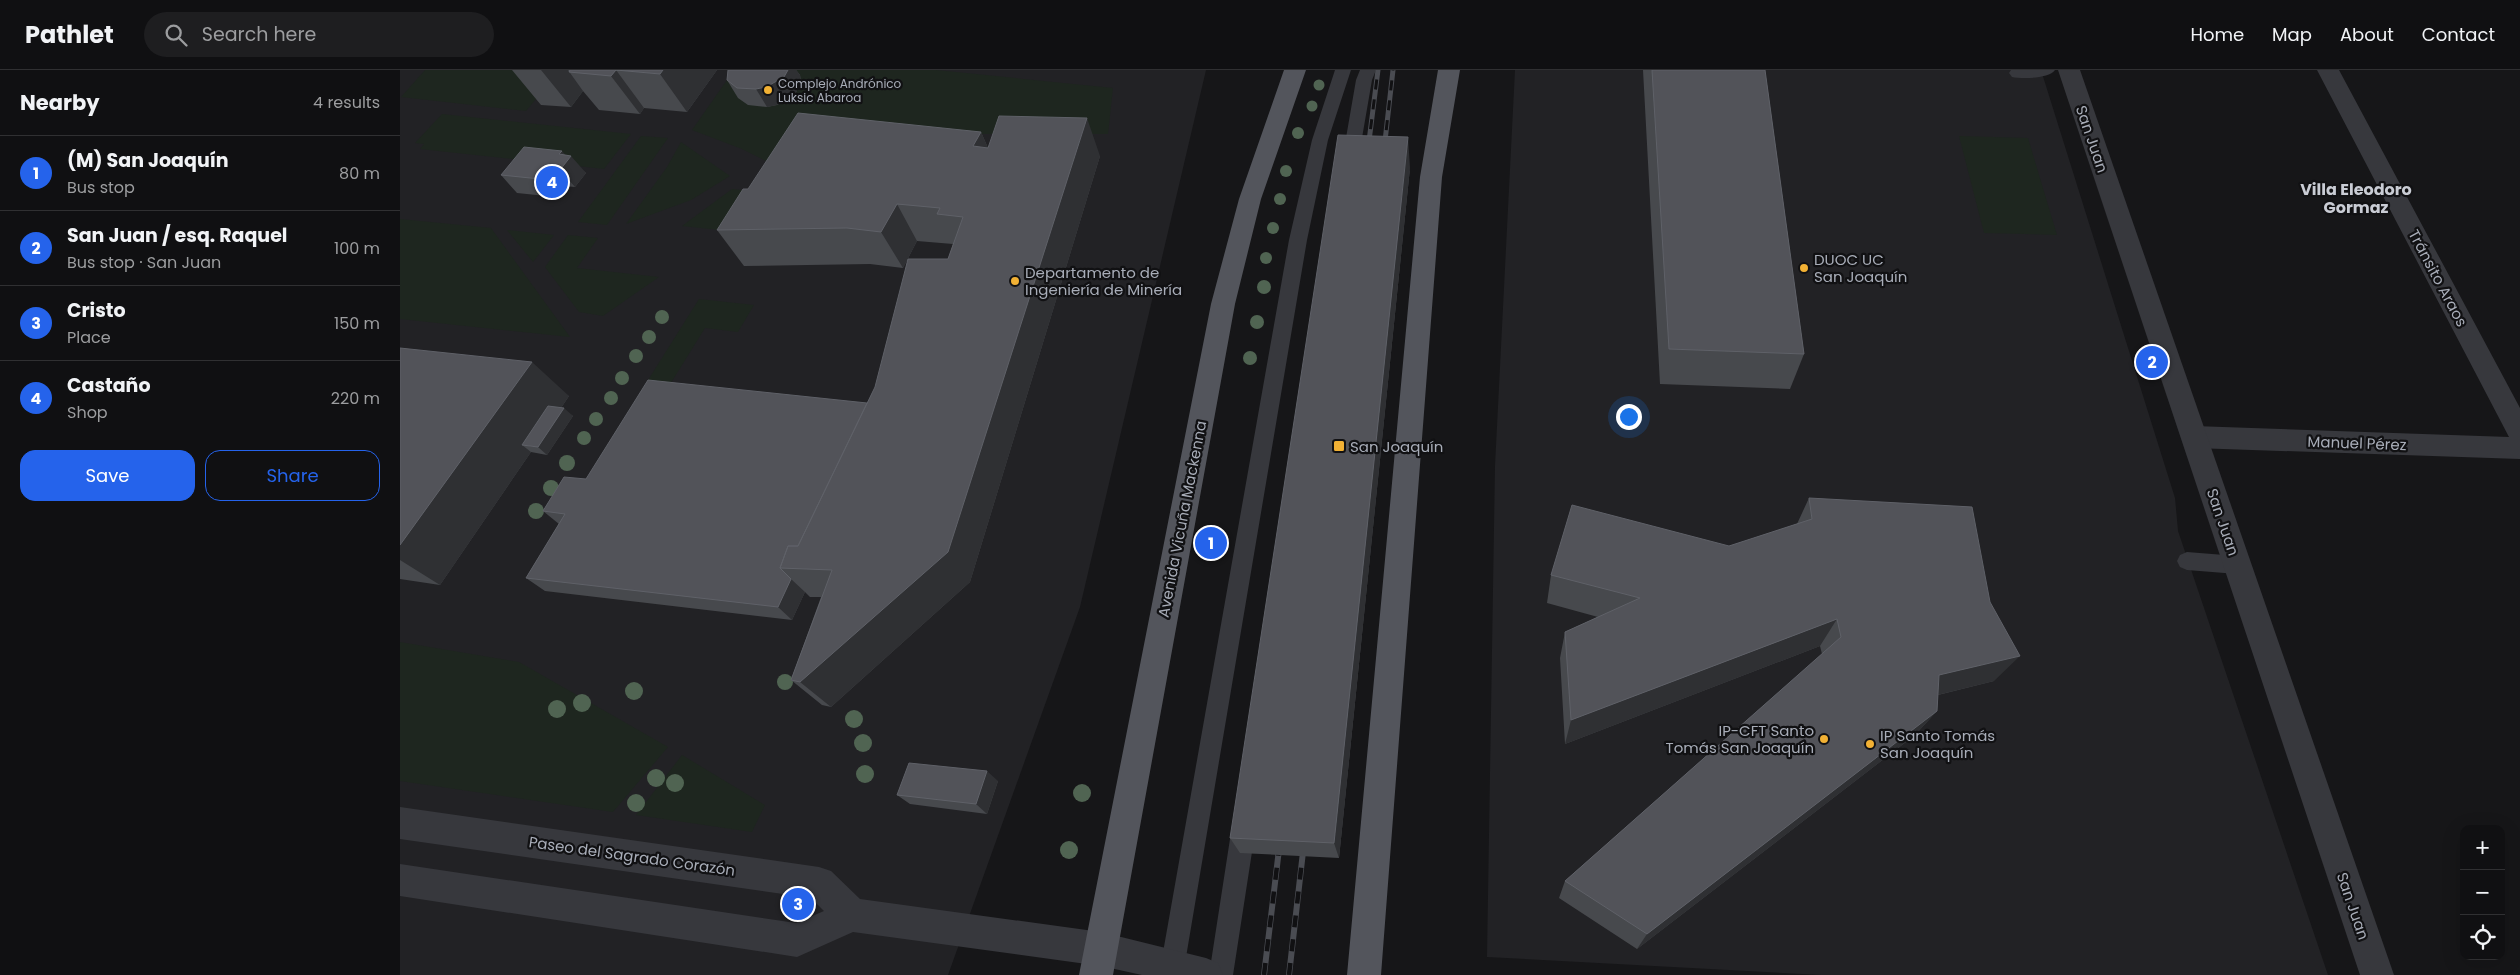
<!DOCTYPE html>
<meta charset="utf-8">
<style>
:root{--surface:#101012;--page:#1e1e20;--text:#f1f3f6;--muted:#9c9d9f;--line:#303032;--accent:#2563eb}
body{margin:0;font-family:Poppins,sans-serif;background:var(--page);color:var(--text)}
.controls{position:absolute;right:15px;bottom:15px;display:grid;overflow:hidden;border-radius:10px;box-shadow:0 5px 20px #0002}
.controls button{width:45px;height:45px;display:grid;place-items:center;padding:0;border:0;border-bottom:1px solid var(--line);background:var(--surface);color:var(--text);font:25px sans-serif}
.you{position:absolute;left:1228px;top:346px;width:18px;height:18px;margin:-12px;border:4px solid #fff;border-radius:50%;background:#1a73e8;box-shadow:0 0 0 8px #1a73e833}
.badge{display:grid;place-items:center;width:32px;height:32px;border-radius:50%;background:var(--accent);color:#fff;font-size:16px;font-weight:700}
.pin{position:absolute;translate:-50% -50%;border:2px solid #fff;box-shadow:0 1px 5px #0006}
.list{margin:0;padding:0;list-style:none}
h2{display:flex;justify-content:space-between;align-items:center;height:65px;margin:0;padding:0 20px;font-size:21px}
h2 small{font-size:16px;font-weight:400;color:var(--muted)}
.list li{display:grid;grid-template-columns:32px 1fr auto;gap:15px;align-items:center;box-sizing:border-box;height:75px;padding:0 20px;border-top:1px solid var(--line)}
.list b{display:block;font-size:19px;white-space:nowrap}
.list p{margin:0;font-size:16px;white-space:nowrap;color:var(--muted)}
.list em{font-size:16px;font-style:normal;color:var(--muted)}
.actions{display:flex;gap:10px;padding:15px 20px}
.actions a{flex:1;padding:11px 0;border:1px solid var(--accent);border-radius:15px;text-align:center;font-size:18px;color:var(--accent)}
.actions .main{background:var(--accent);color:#fff}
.icon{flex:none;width:28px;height:28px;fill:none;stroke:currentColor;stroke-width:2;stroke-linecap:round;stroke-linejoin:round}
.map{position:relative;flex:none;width:2120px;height:905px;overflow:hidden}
header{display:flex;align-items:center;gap:30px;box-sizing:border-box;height:70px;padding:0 25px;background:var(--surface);border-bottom:1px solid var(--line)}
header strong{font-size:24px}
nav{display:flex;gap:28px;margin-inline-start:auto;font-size:18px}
.search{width:350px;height:45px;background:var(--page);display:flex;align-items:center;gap:12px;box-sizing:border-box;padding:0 18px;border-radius:28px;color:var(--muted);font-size:19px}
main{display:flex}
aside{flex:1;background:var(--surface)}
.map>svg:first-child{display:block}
.built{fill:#222225}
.green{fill:#1e261f}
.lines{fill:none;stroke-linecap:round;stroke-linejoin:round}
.service{fill:#37383d;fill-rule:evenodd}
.minor{fill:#37383d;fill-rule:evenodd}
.tertiary{fill:#37383d;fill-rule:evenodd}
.primary{fill:#53555c;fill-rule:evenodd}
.rail-far1-casing{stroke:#4a4c52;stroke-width:5}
.rail-casing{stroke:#4a4c52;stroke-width:6}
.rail-far1{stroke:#111113;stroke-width:3;stroke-dasharray:10;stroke-linecap:butt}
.rail{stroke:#111113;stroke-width:4.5;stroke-dasharray:12;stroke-linecap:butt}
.tree{fill:#506452}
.wall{fill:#47494d}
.shaded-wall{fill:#2f3033}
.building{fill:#525359;stroke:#5f6168}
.poi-dot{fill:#f2b134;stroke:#111113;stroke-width:2}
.labels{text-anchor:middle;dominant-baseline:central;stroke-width:4.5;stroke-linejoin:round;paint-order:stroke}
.far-poi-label{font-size:12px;fill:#a8adb8;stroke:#111113;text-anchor:start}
.street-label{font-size:15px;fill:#a8adb8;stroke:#111113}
.poi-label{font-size:15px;fill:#a8adb8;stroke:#111113;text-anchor:start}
.neighbourhood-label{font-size:16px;font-weight:bold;fill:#c9ccd4;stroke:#111113}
</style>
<header>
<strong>Pathlet</strong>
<div class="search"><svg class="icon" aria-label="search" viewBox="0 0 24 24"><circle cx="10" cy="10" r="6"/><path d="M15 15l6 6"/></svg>Search here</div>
<nav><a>Home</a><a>Map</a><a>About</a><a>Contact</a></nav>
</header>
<main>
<aside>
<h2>Nearby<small>4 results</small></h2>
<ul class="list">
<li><span class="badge">1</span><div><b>(M) San Joaquín</b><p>Bus stop</p></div><em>80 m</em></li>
<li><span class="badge">2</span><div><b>San Juan / esq. Raquel</b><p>Bus stop · San Juan</p></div><em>100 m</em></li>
<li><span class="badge">3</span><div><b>Cristo</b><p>Place</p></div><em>150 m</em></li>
<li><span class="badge">4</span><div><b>Castaño</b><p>Shop</p></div><em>220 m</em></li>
</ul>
<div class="actions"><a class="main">Save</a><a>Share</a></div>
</aside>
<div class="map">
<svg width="2120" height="905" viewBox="0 0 2120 905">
<rect width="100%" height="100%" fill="#161618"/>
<path class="built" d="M0,0H806L680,537L548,905H0Z
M1115,0H1641L1775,428L1778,461L1928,905H1421L1087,887L1095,396Z"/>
<path class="green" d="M25,0H160L126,41L1,27Z
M334,0H536L713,18L708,64H400L378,97L342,79L292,60Z
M42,44L231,64L204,99L20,79L24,74L15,73Z
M241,66L268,68L207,155L178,152Z
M1559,66L1628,68L1657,165L1584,163Z
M281,72L330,106L291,130L226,154L267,97Z
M332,119L364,122L339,162L282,156Z
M0,149L91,158L170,267L0,249Z
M107,160L154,165L133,192Z
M168,165L198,168L177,198L259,207L203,246L179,242L145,197Z
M299,229L354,235L338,262L305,258L225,387L201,385Z
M0,572L119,592L268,677L213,742L0,711Z
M282,685L365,735L352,762L236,745Z"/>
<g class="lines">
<path class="service" d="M935,0H951L928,70L907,170L783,905H759L889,170L912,70Z
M960,0H976L972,10L958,91L956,95H944L942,91L956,10Z
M1611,0H1655C1649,9 1621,9 1612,7L1609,3Z
M1787,482L1837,486L1844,489L1847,495L1844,501L1837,504L1787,500L1780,497L1777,491L1780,485Z
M844,744L852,748L856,756L833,905H809L832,756L836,748Z"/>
<path class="minor" d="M1917,0H1939L2120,338V389L1794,378L1785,375L1781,367L1785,359L1794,356L2109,367Z
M0,737L419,797L431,801L460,829L701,862L806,888L818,893L823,905H742L701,896L453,862L397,887L0,826V794L396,853L424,841L411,828L0,769Z"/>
<path class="tertiary" d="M1658,0H1680L1994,905H1960Z"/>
<path class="primary" d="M884,0H906L861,129L835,234L713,905H679L811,234L839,129Z
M1038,0H1060L1042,107L981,905H947L1020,107Z"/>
<defs>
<path id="rail-far1" d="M968,79L978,0
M984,80L993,0"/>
<path id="rail" d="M864,905L880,771
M889,905L904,773"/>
</defs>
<use href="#rail-far1" class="rail-far1-casing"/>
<use href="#rail" class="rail-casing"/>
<use href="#rail-far1" class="rail-far1"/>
<use href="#rail" class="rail"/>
</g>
<g class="tree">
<circle cx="919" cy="15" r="5.5"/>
<circle cx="912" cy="36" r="5.5"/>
<circle cx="898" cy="63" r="6"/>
<circle cx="886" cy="101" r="6"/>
<circle cx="880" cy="129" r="6"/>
<circle cx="873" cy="158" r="6"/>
<circle cx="866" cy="188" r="6"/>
<circle cx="864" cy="217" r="7"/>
<circle cx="262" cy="247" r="7"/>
<circle cx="857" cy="252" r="7"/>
<circle cx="249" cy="267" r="7"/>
<circle cx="236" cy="286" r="7"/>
<circle cx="850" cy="288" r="7"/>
<circle cx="222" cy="308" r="7"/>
<circle cx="211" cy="328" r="7"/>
<circle cx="196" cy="349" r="7"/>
<circle cx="184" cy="368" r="7"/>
<circle cx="167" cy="393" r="8"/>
<circle cx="151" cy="418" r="8"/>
<circle cx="136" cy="441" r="8"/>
<circle cx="385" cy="612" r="8"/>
<circle cx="234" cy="621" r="9"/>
<circle cx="182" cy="633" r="9"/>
<circle cx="157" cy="639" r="9"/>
<circle cx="454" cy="649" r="9"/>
<circle cx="463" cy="673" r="9"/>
<circle cx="465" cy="704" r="9"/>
<circle cx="256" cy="708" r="9"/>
<circle cx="275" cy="713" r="9"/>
<circle cx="682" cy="723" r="9"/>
<circle cx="236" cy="733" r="9"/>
<circle cx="669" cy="780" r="9"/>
</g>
<path class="wall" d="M112,0H317L287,42L244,38L240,44L199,40L183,21L171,37L141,35Z
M328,0H396L400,5L401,11L395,25L377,35L367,37L348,35L338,28L327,10Z
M1243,0H1365L1404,284L1390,319L1260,314Z
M581,62L588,78L700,86L570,512L431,637L422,635L391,610L421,527H410L405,522L392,550L145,521L126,508L159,454L143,441L186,409L467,333L548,189L553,174L517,171L503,198L470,194L344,196L317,160L348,119Z
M165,85L186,103L175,117L164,116L156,127L117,123L101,105Z
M1010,98L939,788L840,783L830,768Z
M0,278L169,326L161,338L173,346L147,385L131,382L40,515L0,509Z
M1409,428L1594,611L1538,625L1537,641L1515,665L1237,879L1159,828L1165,811L1422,584L1420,576L1165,674L1160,588L1165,562L1198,547L1147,533L1151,505L1329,476L1397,454Z
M598,711L587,744L510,734L497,725Z"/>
<path class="shaded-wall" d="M141,0H168L183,21L171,37Z
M216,0L244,38L240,44L211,6Z
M263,0H317L287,42L260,4Z
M388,0H396L400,5L401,11L395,25L377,35L367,37L356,19Z
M687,48L700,86L570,512L431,637L400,612Z
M581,62L597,99L573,76Z
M1008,67L1010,98L939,788L934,773Z
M162,81L169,89L171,86L186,103L175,117L160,100L159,84Z
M149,99L164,116L156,127L140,109Z
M497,134L517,171L503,198L481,162Z
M132,292L169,326L135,377L122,375L131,382L40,515L0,490V475Z
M164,338L173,346L147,385L138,377Z
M391,509L405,522L392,550L378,537Z
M1437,549L1420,576L1165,674L1171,650Z
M1620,586L1594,611L1517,630L1539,605Z
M1537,641L1515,665L1237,879L1247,864Z
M587,701L598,711L587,744L576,734Z"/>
<path class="building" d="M170,0H263L260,4L216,0L211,6L169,2Z
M328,0H388L384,7L366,17L356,19L337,18L327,10Z
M1252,0H1365L1404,284L1269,279Z
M398,43L581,62L573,76L588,78L599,46L687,48L548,482L400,612L391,610L432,500L380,498L388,476H398L475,317L508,189H548L563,147L537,144L540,138L497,134L481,162L447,158L317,160L343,119H348Z
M938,65L1008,67L934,773L830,768Z
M124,77L162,81L159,84L171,86L160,100L149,99L140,109L101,105Z
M0,278L132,292L0,475Z
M248,310L467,333L398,476H388L380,498L391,509L378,537L126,508L165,444L143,441L164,407L186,409Z
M148,336L164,338L138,377L122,375Z
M1409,428L1572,437L1590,532L1620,586L1539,605L1537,641L1247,864L1165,811L1441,567L1437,549L1171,650L1165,562L1240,528L1151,505L1172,435L1329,476L1412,449Z
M509,693L587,701L576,734L497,725Z"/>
<g class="poi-dot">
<circle cx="368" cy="20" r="5"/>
<circle cx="1404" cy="198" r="5"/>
<circle cx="615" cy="211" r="5"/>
<rect x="933" y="370" width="12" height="12" rx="2.5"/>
<circle cx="1424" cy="669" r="5"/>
<circle cx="1470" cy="674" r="5"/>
</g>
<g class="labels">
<g class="far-poi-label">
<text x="378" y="13">Complejo Andrónico<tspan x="378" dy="14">Luksic Abaroa</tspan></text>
</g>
<g class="street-label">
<text transform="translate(1692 69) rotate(71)">San Juan</text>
<text transform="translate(2038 208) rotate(62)">Tránsito Araos</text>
<text transform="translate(1957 373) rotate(2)">Manuel Pérez</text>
<text transform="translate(782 449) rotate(-79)">Avenida Vicuña Mackenna</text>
<text transform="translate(1823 452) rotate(71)">San Juan</text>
<text transform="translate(232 786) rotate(8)">Paseo del Sagrado Corazón</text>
<text transform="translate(1953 836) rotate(71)">San Juan</text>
</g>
<g class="poi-label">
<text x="1414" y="189">DUOC UC<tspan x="1414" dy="17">San Joaquín</tspan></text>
<text x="625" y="202">Departamento de<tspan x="625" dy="17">Ingeniería de Minería</tspan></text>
<text x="950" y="376">San Joaquín</text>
<text x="1414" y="660" text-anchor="end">IP-CFT Santo<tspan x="1414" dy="17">Tomás San Joaquín</tspan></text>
<text x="1480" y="665">IP Santo Tomás<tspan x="1480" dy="17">San Joaquín</tspan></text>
</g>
<g class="neighbourhood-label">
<text x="1956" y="119">Villa Eleodoro<tspan x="1956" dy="18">Gormaz</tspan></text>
</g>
</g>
</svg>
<div class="controls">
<button>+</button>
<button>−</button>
<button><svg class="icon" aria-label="locate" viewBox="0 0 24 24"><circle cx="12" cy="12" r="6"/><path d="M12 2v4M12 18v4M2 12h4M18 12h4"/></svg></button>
</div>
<div class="you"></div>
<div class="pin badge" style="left:811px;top:473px">1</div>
<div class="pin badge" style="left:1752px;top:292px">2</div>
<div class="pin badge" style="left:398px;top:834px">3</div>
<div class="pin badge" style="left:152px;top:112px">4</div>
</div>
</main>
